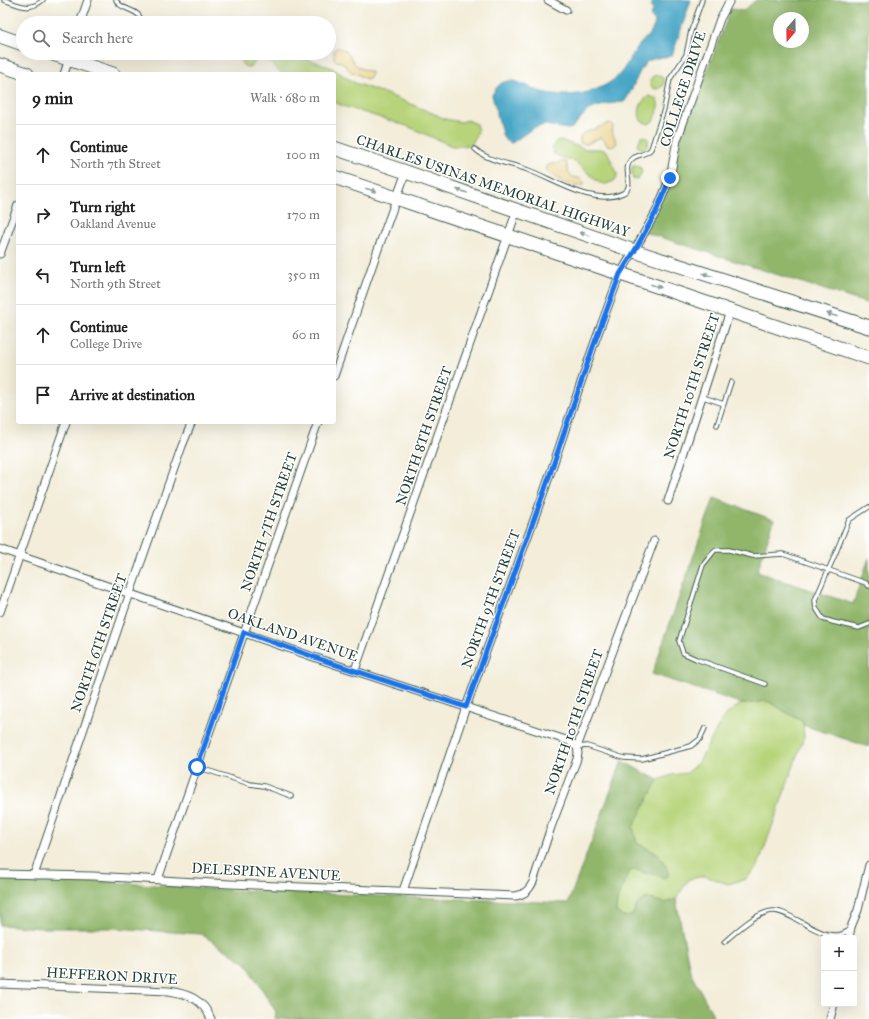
<!DOCTYPE html>
<meta charset="utf-8">
<style>
:root{--surface:#fff;--page:#f2f2f2;--text:#222;--muted:#767676;--line:#e0e0e0}
body{margin:0;font-family:"IM FELL Great Primer",serif;background:var(--page);color:var(--text)}
.controls{position:absolute;right:12px;bottom:12px;display:grid;overflow:hidden;border-radius:4px;box-shadow:0 4px 16px #0002}
.controls button{width:36px;height:36px;display:grid;place-items:center;padding:0;border:0;border-bottom:1px solid var(--line);background:var(--surface);color:var(--text);font:20px sans-serif}
.compass{position:absolute;left:773px;top:12px;width:36px;height:36px;border-radius:50%;background:var(--surface);box-shadow:0 4px 16px #0002;rotate:200deg}
.stop{position:absolute;width:12px;height:12px;margin:-9px;border:3px solid #1a73e8;border-radius:50%;background:#fff}
.stop.end{background:#1a73e8;border-color:#fff;box-shadow:0 1px 4px #0008}
.list{margin:0;padding:0;list-style:none}
h2{display:flex;justify-content:space-between;align-items:center;height:52px;margin:0;padding:0 16px;font-size:17px}
h2 small{font-size:13px;font-weight:400;color:var(--muted)}
.list li{display:grid;grid-template-columns:26px 1fr auto;gap:12px;align-items:center;box-sizing:border-box;height:60px;padding:0 16px;border-top:1px solid var(--line)}
.list b{display:block;font-size:15px;white-space:nowrap}
.list p{margin:0;font-size:13px;white-space:nowrap;color:var(--muted)}
.list em{font-size:13px;font-style:normal;color:var(--muted)}
.icon{flex:none;width:22px;height:22px;fill:none;stroke:currentColor;stroke-width:2;stroke-linecap:round;stroke-linejoin:round}
.map{position:relative;flex:none;width:869px;height:1019px;overflow:hidden}
.search{position:absolute;background:var(--surface);box-shadow:0 4px 16px #0002;left:16px;top:16px;width:320px;height:44px;display:flex;align-items:center;gap:10px;box-sizing:border-box;padding:0 14px;border-radius:22px;color:var(--muted);font-size:15px}
.panel{position:absolute;background:var(--surface);box-shadow:0 4px 16px #0002;left:16px;top:72px;width:320px;height:352px;border-radius:4px}
.map>svg:first-child{display:block}
.green{fill:#b7d47a;stroke:#6b8857}
.forest{fill:#91b66a;stroke:#587a4f;fill-rule:evenodd}
.sand{fill:#eeda9e;stroke:#868c69}
.water{fill:#47a6c6;stroke:#33727d}
.lines{fill:none;stroke-linecap:round;stroke-linejoin:round}
.lane-casing{stroke:#3f574d;stroke-width:5.5}
.street-casing{stroke:#3f574d;stroke-width:9}
.highway-casing{stroke:#3f574d;stroke-width:15}
.lane{stroke:#fff;stroke-width:3.5}
.street{stroke:#fff;stroke-width:7}
.highway{stroke:#fff;stroke-width:13}
.oneway{fill:#8f9e9a}
.route{stroke:#1a73e8;stroke-width:5}
.labels{text-anchor:middle;dominant-baseline:central;stroke-width:3;stroke-linejoin:round;paint-order:stroke}
.street-label{font-size:14px;fill:#1f3d34;stroke:#fff}
</style>
<div class="map">
<svg width="869" height="1019" viewBox="0 0 869 1019">
<rect width="100%" height="100%" fill="#fff"/>
<filter id="ink" filterUnits="userSpaceOnUse"><feTurbulence type="fractalNoise" baseFrequency=".025" numOctaves="2"/><feDisplacementMap in="SourceGraphic" scale="8" xChannelSelector="R" yChannelSelector="G"/><feConvolveMatrix kernelMatrix="1 2 1 2 8 2 1 2 1" color-interpolation-filters="sRGB"/></filter>
<filter id="wash" filterUnits="userSpaceOnUse"><feTurbulence type="fractalNoise" baseFrequency=".012" numOctaves="4" result="noise"/><feDisplacementMap in="SourceGraphic" scale="16" xChannelSelector="R" yChannelSelector="G"/><feGaussianBlur stdDeviation="0.9" result="paint"/><feColorMatrix in="noise" values="0 0 0 0 0 0 0 0 0 0 0 0 0 0 0 0 0 1.4 0 .05"/><feComposite in="paint" operator="in"/></filter>
<g filter="url(#wash)">
<rect width="100%" height="100%" fill="#f3edd9"/>
<path class="green" d="M241 60a7 7 0 1 1 14 0a7 7 0 1 1-14 0Z
M270,53L289,54L319,63L332,68L355,83L389,95L437,115L445,119L461,122L468,120L476,124L478,131L472,144L463,146H452L407,126L343,106L334,102V74H282L271,64L268,59Z
M650 82a7 7 0 1 1 14 0a7 7 0 1 1-14 0Z
M649,96L657,99C660,108 657,120 649,124L641,121C637,112 640,101 649,96Z
M642,136C650,137 650,144 645,149H642L637,146L641,137Z
M560,140L585,149H600L607,151L617,173V177L614,181L606,184L600,183L574,161L565,159L554,154L552,148L556,141Z
M633,166H637L641,168L642,171L638,180L633,179C632,174 631,170 633,166Z
M767,701L803,722L804,737L758,866L746,879L728,884L705,876L689,879L676,899L665,903L646,898L637,905L632,916L623,917L616,912L617,900L629,871L636,869L647,874L660,855L637,843L632,827L658,780L672,775L687,773L700,760L724,716L739,705Z"/>
<path class="forest" d="M756,0H869V304L644,232L731,9L743,11ZM779,18H803V42H779Z
M714,498L774,520L757,572L853,604L869,558V747L803,725V722L767,701L743,704L652,674Z
M622,761L658,780L633,827L637,843C655,853 663,854 669,875L666,878L636,870L629,871L617,900L616,912L623,917L632,916L637,905L646,898L665,903L676,899L690,971L712,1013L713,1019H275L276,1012L246,963L201,934L115,928H42L0,925V879L37,881V880L93,881L230,890L402,897L405,898L406,897L568,903Z"/>
<path class="sand" d="M336,48C348,48 349,58 356,65C360,69 366,70 371,72L370,77L367,79C361,77 358,73 351,72L342,62L336,61L334,59V50Z
M610,123L613,125L612,132L617,143L614,146L607,145L604,140L601,138L594,140L587,144L580,143V136L584,133Z
M563,162H566C568,166 567,172 570,175C574,179 581,176 584,183V185C576,190 550,177 546,169L548,165Z"/>
<path class="water" d="M652,0H691L672,56C665,57 657,57 650,60C640,63 633,92 624,102L607,104L588,110L572,128L568,129L545,125L533,128L512,143L506,141L503,137L492,95C495,90 498,84 504,82C516,78 528,87 539,91C566,99 598,95 619,75C626,67 630,58 636,49C642,40 653,34 655,22L650,16L653,11L651,6L653,2Z"/>
</g>
<g filter="url(#ink)">
<g class="lines">
<defs>
<path id="lane" d="M4,0C19,5 29,12 43,0
M116,0C120,11 142,8 141,23
M475,149C489,162 510,163 528,170C555,180 594,207 623,193C634,188 625,174 628,165C632,153 644,157 651,149L664,109L670,79L686,55L691,31L702,0
M703,397L724,404
M717,425L731,382
M869,507L849,520L834,557L815,600L816,608L823,619L833,622L859,628L869,624
M765,684L696,659L683,653L679,641L703,565L715,550H729L753,556L783,554L866,583L869,586
M577,747L587,746L624,758L642,759L691,746L700,739L705,728
M197,767L250,784L264,786L291,796
M724,942C736,932 756,912 773,911C793,910 829,950 850,929"/>
<path id="street" d="M548,0L566,10
M80,23L88,0
M64,74L71,53
M0,254L18,205
M334,376L377,252L406,172
M668,501L730,311
M0,549L334,664L569,741L577,747
M0,612L66,422
M355,670L517,210
M0,874L93,876L230,884L516,896C525,894 529,890 533,882L551,827L577,759L578,753L577,747L654,541
M34,875L130,593L182,446L192,422
M158,879L318,422
M403,891L466,707L545,489L593,347L620,274L634,251L656,212L670,178L677,140L720,19L730,0
M849,938L851,927L858,910L869,865
M0,984L169,991C188,994 203,999 211,1019
M830,1019L834,1004"/>
<path id="highway" d="M0,36L23,44
M50,53L113,74
M0,65L27,74
M334,148L406,172L634,251L869,327
M334,177L869,358"/>
</defs>
<use href="#lane" class="lane-casing"/>
<use href="#street" class="street-casing"/>
<use href="#highway" class="highway-casing"/>
<use href="#lane" class="lane"/>
<use href="#street" class="street"/>
<use href="#highway" class="highway"/>
</g>
<defs><path id="oneway-solid" d="M-6-.8H1V-3.2L6.5 0L1 3.2V.8H-6Z"/></defs>
<g class="oneway">
<use href="#oneway-solid" transform="translate(371 190) rotate(18)"/>
<use href="#oneway-solid" transform="translate(462 191) rotate(-161)"/>
<use href="#oneway-solid" transform="translate(585 234) rotate(-161)"/>
<use href="#oneway-solid" transform="translate(708 275) rotate(-162)"/>
<use href="#oneway-solid" transform="translate(656 286) rotate(18)"/>
<use href="#oneway-solid" transform="translate(832 315) rotate(-162)"/>
</g>
</g>
<g class="lines" filter="url(#ink)">
<path class="route" d="M197,767L244,632L334,664L466,707L545,489L593,347L620,274L634,252L656,212L670,178"/>
</g>
<g class="labels">
<g class="street-label">
<text transform="translate(683 89) rotate(-72)">COLLEGE DRIVE</text>
<text transform="translate(493 186) rotate(19)">CHARLES USINAS MEMORIAL HIGHWAY</text>
<text transform="translate(692 386) rotate(-72)">NORTH 10TH STREET</text>
<text transform="translate(424 436) rotate(-71)">NORTH 8TH STREET</text>
<text transform="translate(269 522) rotate(-71)">NORTH 7TH STREET</text>
<text transform="translate(491 599) rotate(-70)">NORTH 9TH STREET</text>
<text transform="translate(293 635) rotate(19)">OAKLAND AVENUE</text>
<text transform="translate(99 643) rotate(-71)">NORTH 6TH STREET</text>
<text transform="translate(574 722) rotate(-71)">NORTH 10TH STREET</text>
<text transform="translate(266 872) rotate(3)">DELESPINE AVENUE</text>
<text transform="translate(112 976) rotate(3)">HEFFERON DRIVE</text>
</g>
</g>
</svg>
<div class="controls">
<button>+</button>
<button>−</button>
</div>
<svg class="compass" viewBox="-18 -18 36 36"><path d="M0-13l5 13h-10z" fill="#e53935"/><path d="M0 13l5-13h-10z" fill="#767676"/></svg>
<div class="stop" style="left:197px;top:767px"></div>
<div class="stop end" style="left:670px;top:178px"></div>
<div class="search"><svg class="icon" aria-label="search" viewBox="0 0 24 24"><circle cx="10" cy="10" r="6"/><path d="M15 15l6 6"/></svg>Search here</div>
<section class="panel">
<h2>9 min<small>Walk · 680 m</small></h2>
<ul class="list">
<li><svg class="icon" aria-label="ahead" viewBox="0 0 24 24"><path d="M12 20V5M6 11l6-6 6 6"/></svg><div><b>Continue</b><p>North 7th Street</p></div><em>100 m</em></li>
<li><svg class="icon" aria-label="right" viewBox="0 0 24 24"><path d="M7 20v-9h11M14 6l5 5-5 5"/></svg><div><b>Turn right</b><p>Oakland Avenue</p></div><em>170 m</em></li>
<li><svg class="icon" aria-label="left" viewBox="0 0 24 24"><path d="M17 20v-9H6M10 6l-5 5 5 5"/></svg><div><b>Turn left</b><p>North 9th Street</p></div><em>350 m</em></li>
<li><svg class="icon" aria-label="ahead" viewBox="0 0 24 24"><path d="M12 20V5M6 11l6-6 6 6"/></svg><div><b>Continue</b><p>College Drive</p></div><em>60 m</em></li>
<li><svg class="icon" aria-label="arrive" viewBox="0 0 24 24"><path d="M6 21V4h12l-3 4 3 4H6"/></svg><div><b>Arrive at destination</b></div></li>
</ul>
</section>
</div>
